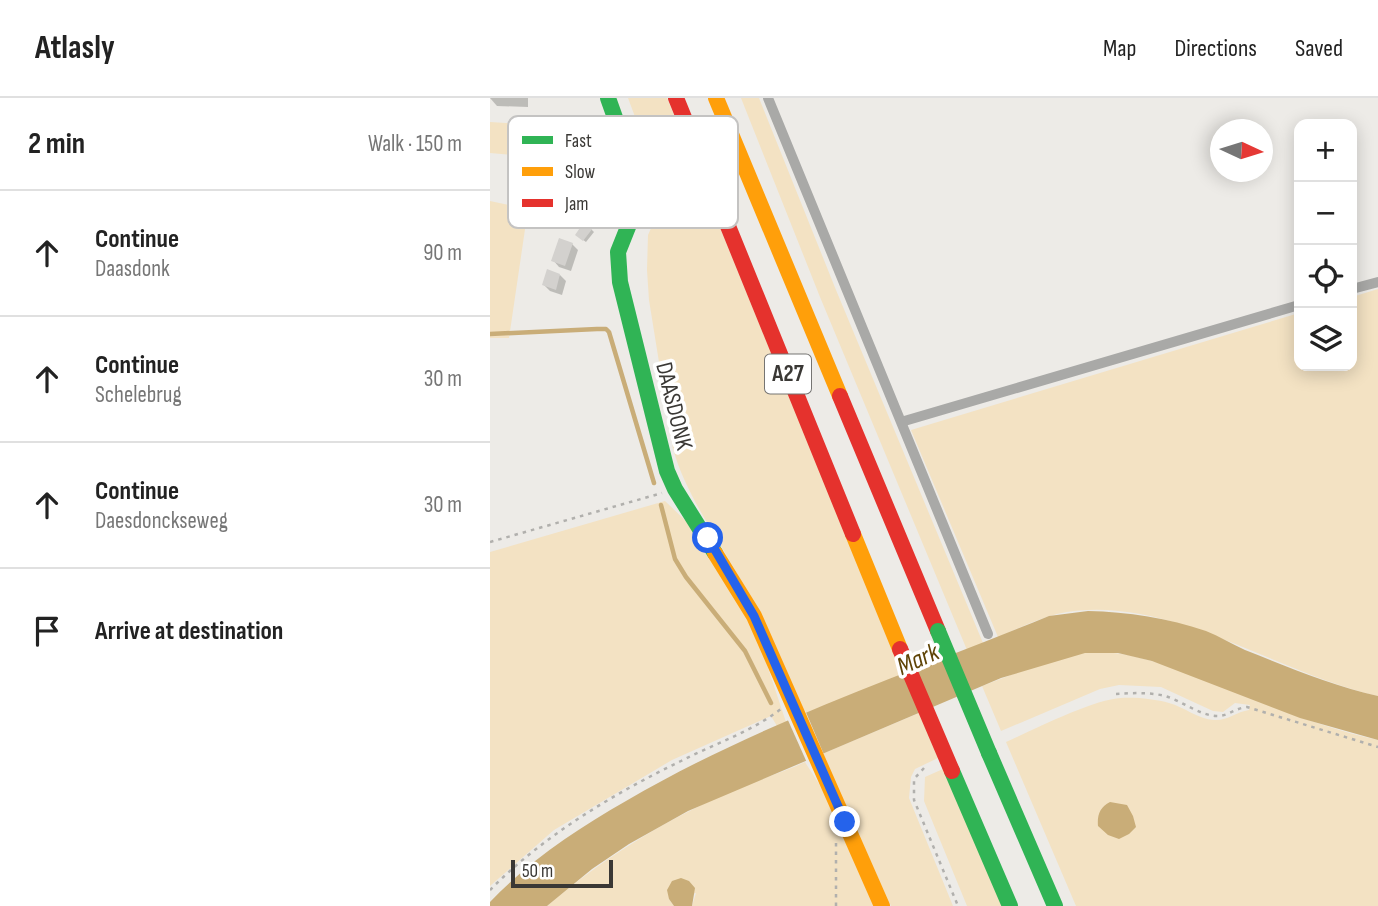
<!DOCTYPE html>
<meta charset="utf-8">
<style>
:root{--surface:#fff;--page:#f6f6f6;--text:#222;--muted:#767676;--line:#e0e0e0}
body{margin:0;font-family:"Sofia Sans Condensed",sans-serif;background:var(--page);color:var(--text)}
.controls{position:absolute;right:21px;top:21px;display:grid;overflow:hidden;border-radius:14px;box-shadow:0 4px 18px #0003}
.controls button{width:63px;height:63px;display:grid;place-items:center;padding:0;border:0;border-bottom:2px solid var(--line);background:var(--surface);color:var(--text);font:35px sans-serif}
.compass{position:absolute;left:720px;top:21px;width:63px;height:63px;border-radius:50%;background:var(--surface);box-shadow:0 4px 18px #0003;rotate:94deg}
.scale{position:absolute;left:21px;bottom:18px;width:102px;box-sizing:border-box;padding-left:7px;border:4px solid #3a3835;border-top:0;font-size:19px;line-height:24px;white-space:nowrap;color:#3a3835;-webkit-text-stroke:5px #fff;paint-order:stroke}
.stop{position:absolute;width:21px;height:21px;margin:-16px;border:5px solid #2563eb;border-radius:50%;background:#fff}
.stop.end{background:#2563eb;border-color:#fff;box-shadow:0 2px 7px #0008}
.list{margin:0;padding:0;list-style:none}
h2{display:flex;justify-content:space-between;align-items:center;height:91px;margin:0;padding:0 28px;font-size:30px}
h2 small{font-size:23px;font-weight:400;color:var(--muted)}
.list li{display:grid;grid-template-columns:46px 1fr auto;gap:21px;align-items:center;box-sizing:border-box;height:126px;padding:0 28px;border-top:2px solid var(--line)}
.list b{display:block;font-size:26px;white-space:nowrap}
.list p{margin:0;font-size:23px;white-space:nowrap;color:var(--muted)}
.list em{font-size:23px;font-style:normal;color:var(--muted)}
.icon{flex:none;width:38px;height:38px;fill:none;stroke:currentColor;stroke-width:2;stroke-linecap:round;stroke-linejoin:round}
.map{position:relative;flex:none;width:888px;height:808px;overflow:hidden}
header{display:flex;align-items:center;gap:42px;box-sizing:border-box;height:98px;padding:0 35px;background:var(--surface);border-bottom:2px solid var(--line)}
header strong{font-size:33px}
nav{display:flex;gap:38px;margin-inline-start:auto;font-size:24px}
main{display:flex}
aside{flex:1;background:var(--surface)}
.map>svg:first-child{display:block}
.green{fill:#f3e2c3}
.water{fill:#c9ad78}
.pier{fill:#edebe7}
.shadow{fill:#0003}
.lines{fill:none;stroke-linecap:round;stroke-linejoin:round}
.stream{stroke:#c9ad78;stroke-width:4.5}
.building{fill:#d3d1ce}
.path{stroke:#b1b0ad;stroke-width:2.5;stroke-dasharray:3.5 5;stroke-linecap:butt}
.street{stroke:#a9a9a7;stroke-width:10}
.fast{stroke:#30b455;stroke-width:16}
.slow{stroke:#ff9f0a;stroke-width:16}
.jam{stroke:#e5322d;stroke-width:16}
.fast-bridge{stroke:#30b455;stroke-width:16}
.jam-bridge{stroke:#e5322d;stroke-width:16}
.route{stroke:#2563eb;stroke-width:9}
.labels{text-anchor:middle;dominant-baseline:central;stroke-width:7;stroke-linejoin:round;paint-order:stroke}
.shield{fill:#fff;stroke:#757472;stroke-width:2}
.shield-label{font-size:23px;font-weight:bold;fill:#3a3835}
.street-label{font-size:24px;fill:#3a3835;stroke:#fff}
.water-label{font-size:26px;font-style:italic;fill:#5f4406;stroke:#fff}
.key{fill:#fff;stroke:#c4c3c2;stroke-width:2}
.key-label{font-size:19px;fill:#3a3835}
</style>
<header>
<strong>Atlasly</strong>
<nav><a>Map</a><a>Directions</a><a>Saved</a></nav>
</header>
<main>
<aside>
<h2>2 min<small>Walk · 150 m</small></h2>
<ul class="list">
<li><svg class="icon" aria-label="ahead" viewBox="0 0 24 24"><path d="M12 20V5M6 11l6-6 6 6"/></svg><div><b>Continue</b><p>Daasdonk</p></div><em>90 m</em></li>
<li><svg class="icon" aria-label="ahead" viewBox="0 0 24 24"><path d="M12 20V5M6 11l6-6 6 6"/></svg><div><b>Continue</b><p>Schelebrug</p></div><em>30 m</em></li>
<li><svg class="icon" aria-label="ahead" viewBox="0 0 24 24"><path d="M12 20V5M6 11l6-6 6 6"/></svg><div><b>Continue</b><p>Daesdonckseweg</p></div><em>30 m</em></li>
<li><svg class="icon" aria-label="arrive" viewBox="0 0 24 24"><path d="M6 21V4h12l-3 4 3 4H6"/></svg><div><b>Arrive at destination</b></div></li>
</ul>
</aside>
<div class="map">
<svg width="888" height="808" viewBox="0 0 888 808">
<rect width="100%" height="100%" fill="#edebe7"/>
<path class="green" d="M138,0H177L413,577L314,616C295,576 278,534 257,494C233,446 198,403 183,351L159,202L157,172L158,137L172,106V91Z
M251,0H269L346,192L493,545L477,552L330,199Z
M0,24L34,26L35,48L22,57L0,55Z
M0,103L38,111L19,240H0Z
M888,191V598C787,576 673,492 567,516C547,521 527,531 508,539L421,332L809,215V268H862V199Z
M175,403L198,425L243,491L272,552L296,624L287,628L281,618L182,662L64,732L0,788V454Z
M595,554C645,551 694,574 740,592C788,611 837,631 888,642V808H586L516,644C543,632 604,601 631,600C645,599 666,601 679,605C694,609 708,621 724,622C737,623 746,614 759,612L760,607L745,605L733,614L723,613L671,589L629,587L610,591L511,633L492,588L544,568Z
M429,615L448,660L425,671L421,679L419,700L463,808H401L332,656Z
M315,664L336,697L384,808H202L206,795L179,801L184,808H57C111,762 170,725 235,696C261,684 289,676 315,664Z
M453,671L512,808H477L434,703L435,679Z"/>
<path class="water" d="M598,513C638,514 678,520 716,533C729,538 742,546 755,552C798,569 843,588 888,598V642L810,620L662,563L628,555H595L511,580L198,713L139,746L102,771L57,808H0V804C39,763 87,731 136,703C269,625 417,576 559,518Z
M620,704L637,707L643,718L646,729L639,736L629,741L618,737L608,728C607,717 610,709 620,704Z
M191,780L199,783L205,790L202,808H184L179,801L177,792L182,783Z"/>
<path class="pier" d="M315,612L335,659L318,667L297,620Z"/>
<path class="shadow" d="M0,0H38V9L7,8Z
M101,131L104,134L96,144L89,139Z
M82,146L88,152L81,173L69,169L63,162Z
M70,177L76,183L72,197L60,193L54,187Z"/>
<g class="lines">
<path class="stream" d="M0,236L107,231H116L119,234L164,385
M171,407L185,461L196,479L255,553L281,605"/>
</g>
<path class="building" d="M94,124L103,130L93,143L85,137Z
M69,140L83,145L75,168L61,163Z
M57,171L70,176L66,192L52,187Z"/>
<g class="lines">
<path class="path" d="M0,444L172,395
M626,596C642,595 659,594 675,598C692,603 709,617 726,618C737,619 745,610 757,609L888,649
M434,670L424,681V702L468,808
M0,792C53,738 123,696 191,663C224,646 261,634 291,611
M346,808V743"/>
<path class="street" d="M278,0L498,536
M862,191L888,184
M411,324L809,207"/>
<path class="fast" d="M118,0L149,87L148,104L128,154L130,184L177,373L185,391L225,455
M499,655L565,808
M462,673L520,808"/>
<path class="slow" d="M226,0L350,298
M363,436L410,551
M225,455L264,518L392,808"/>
<path class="jam" d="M186,0L363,436
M350,298L448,533"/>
<path class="fast-bridge" d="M448,533L499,655"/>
<path class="jam-bridge" d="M410,551L462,673"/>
</g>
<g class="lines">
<path class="route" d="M218,440L264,518L355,724"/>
</g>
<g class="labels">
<rect class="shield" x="275" y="256.5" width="46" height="39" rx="5"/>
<g class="shield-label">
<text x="298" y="276">A27</text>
</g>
<g class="street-label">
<text transform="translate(184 308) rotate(76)">DAASDONK</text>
</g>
<g class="water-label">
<text transform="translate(428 562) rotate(-24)">Mark</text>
</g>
</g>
<rect x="18" y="18" width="230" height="112" rx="10" class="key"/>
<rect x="32" y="38" width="31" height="8" fill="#30b455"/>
<rect x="32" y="69" width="31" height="9" fill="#ff9f0a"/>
<rect x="32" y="101" width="31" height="8" fill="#e5322d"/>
<g class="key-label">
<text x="75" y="49">Fast</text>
<text x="75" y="80">Slow</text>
<text x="75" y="112">Jam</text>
</g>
</svg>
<div class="controls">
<button>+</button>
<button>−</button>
<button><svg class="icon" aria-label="locate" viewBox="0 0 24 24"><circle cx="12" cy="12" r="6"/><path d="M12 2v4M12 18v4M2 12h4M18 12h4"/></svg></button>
<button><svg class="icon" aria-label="layers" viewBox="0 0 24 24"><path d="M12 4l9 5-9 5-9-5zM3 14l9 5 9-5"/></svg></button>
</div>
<svg class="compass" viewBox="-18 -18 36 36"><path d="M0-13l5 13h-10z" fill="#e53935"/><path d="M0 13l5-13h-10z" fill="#767676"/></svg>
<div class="scale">50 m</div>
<div class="stop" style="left:218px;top:440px"></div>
<div class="stop end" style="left:355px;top:724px"></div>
</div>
</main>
